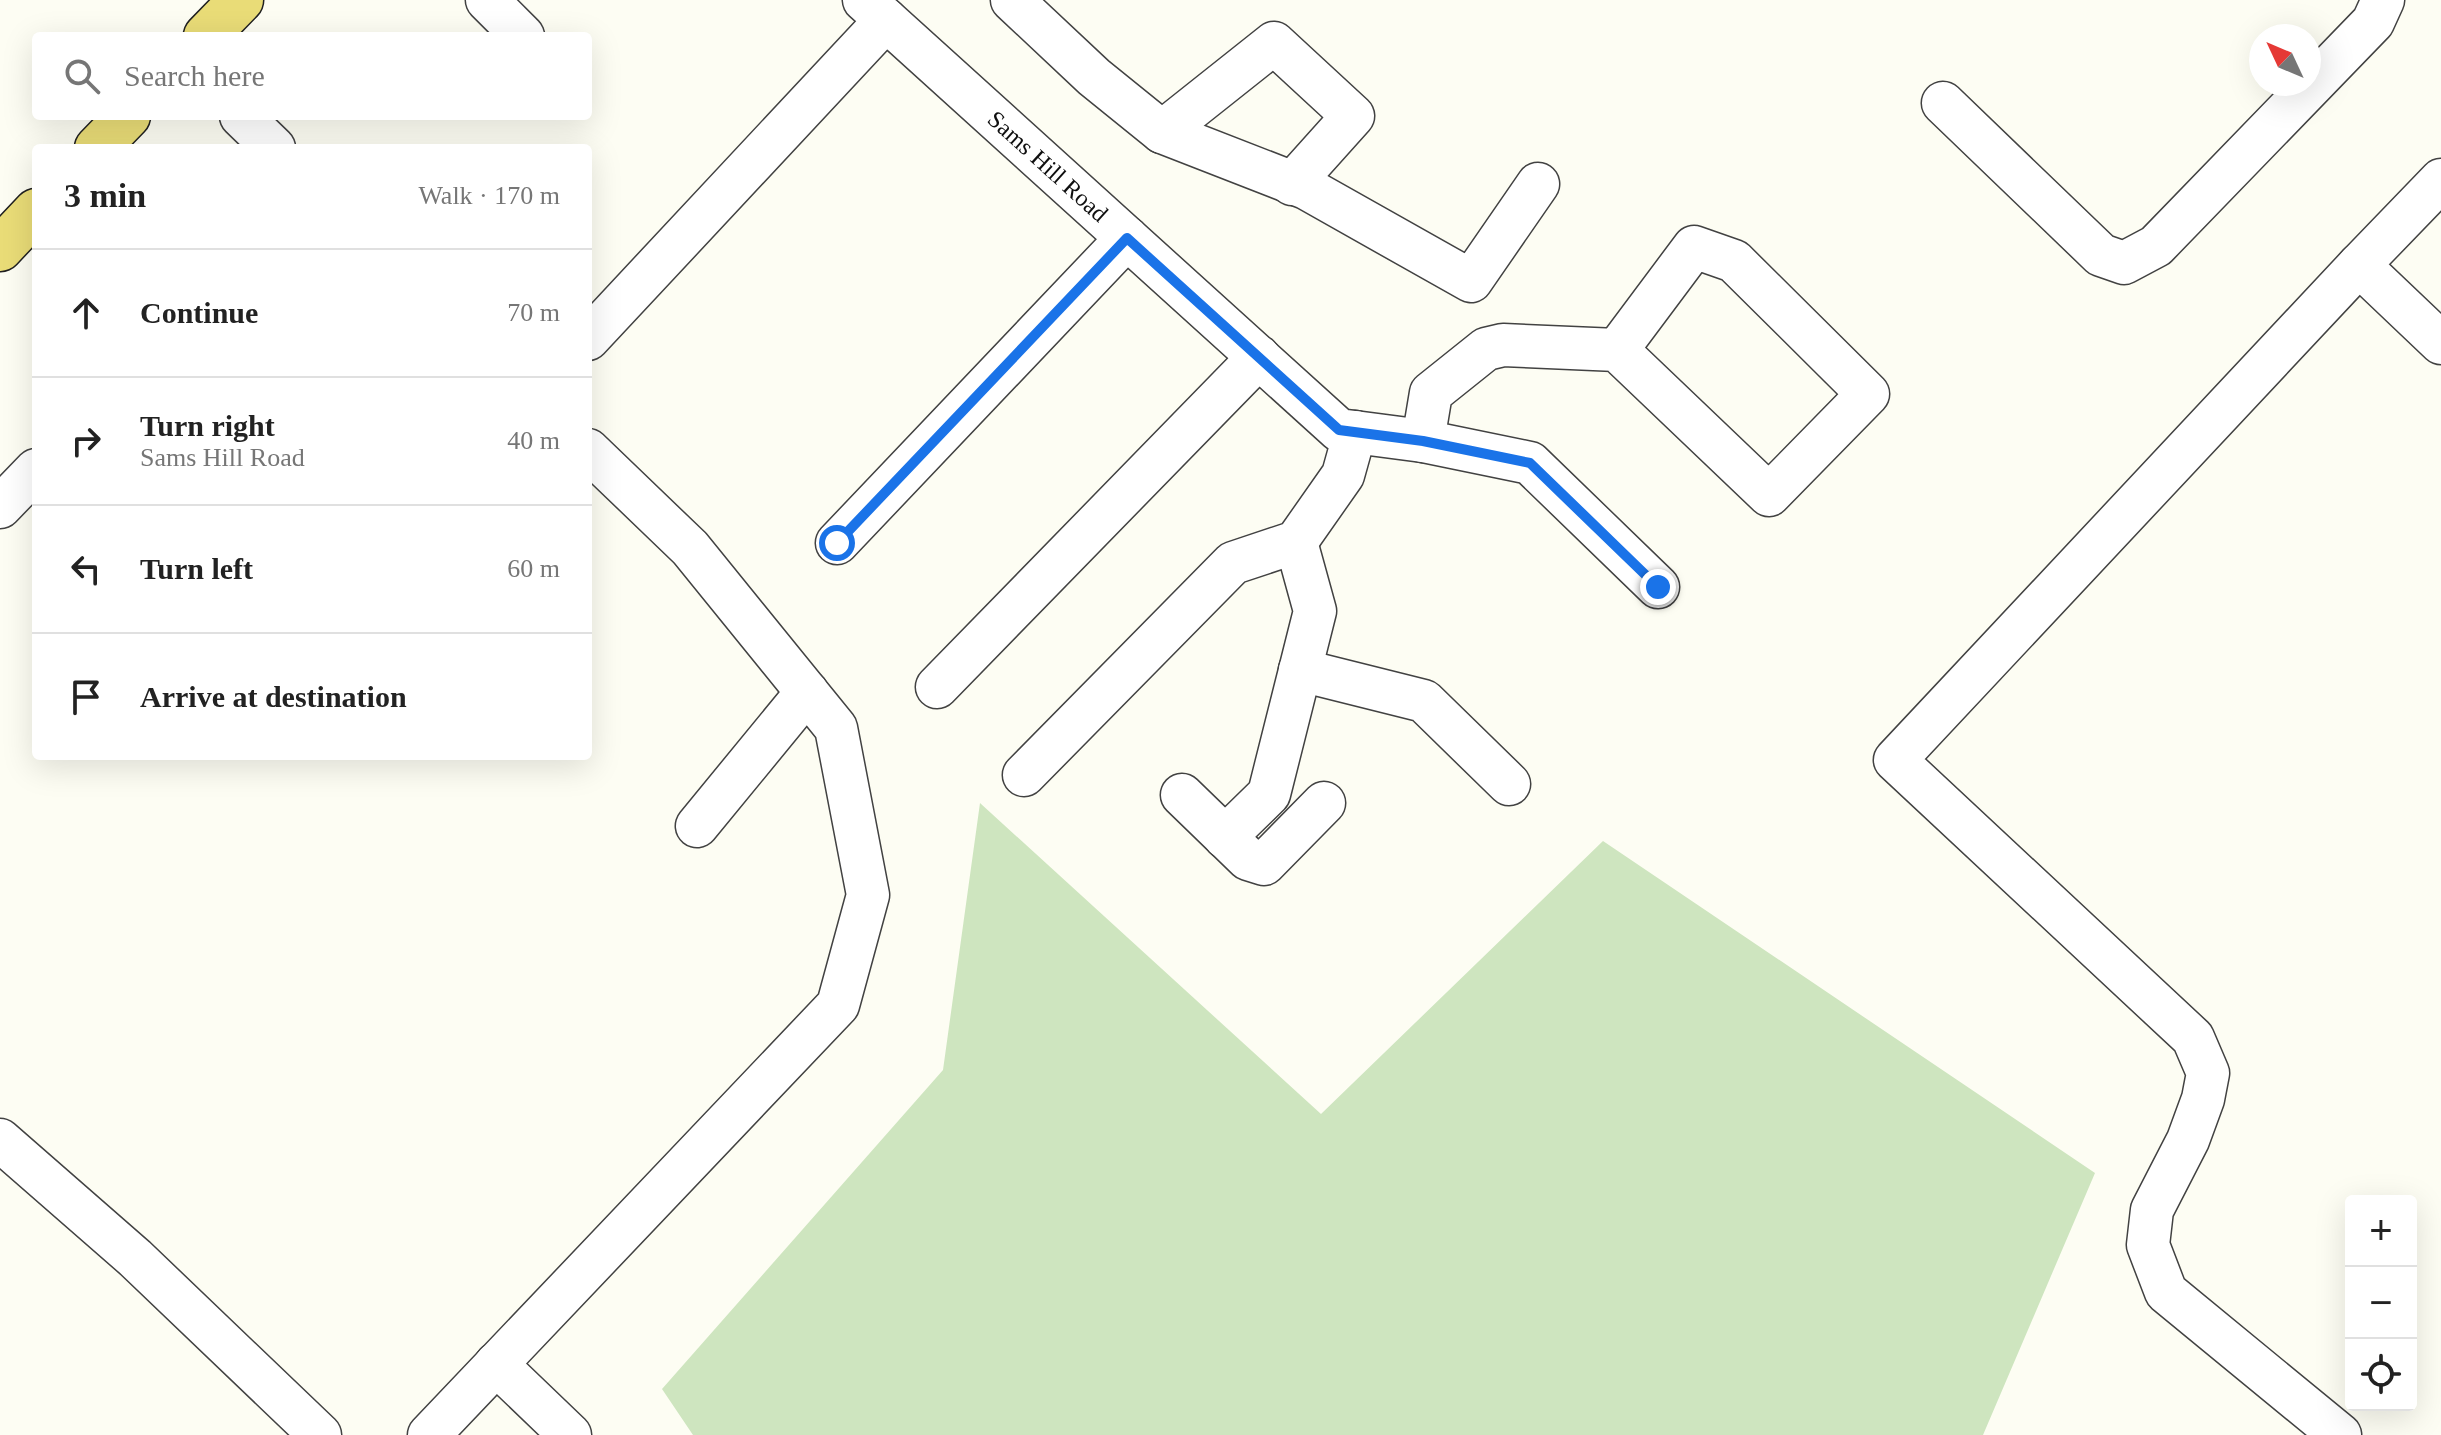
<!DOCTYPE html>
<meta charset="utf-8">
<style>
:root{--surface:#fff;--page:#f6f6f6;--text:#222;--muted:#767676;--line:#e0e0e0}
body{margin:0;font-family:"Times New Roman",serif;background:var(--page);color:var(--text)}
.controls{position:absolute;right:24px;bottom:24px;display:grid;overflow:hidden;border-radius:8px;box-shadow:0 8px 32px #0002}
.controls button{width:72px;height:72px;display:grid;place-items:center;padding:0;border:0;border-bottom:2px solid var(--line);background:var(--surface);color:var(--text);font:40px sans-serif}
.compass{position:absolute;left:2249px;top:24px;width:72px;height:72px;border-radius:50%;background:var(--surface);box-shadow:0 8px 32px #0002;rotate:314deg}
.stop{position:absolute;width:24px;height:24px;margin:-18px;border:6px solid #1a73e8;border-radius:50%;background:#fff}
.stop.end{background:#1a73e8;border-color:#fff;box-shadow:0 2px 8px #0008}
.list{margin:0;padding:0;list-style:none}
h2{display:flex;justify-content:space-between;align-items:center;height:104px;margin:0;padding:0 32px;font-size:34px}
h2 small{font-size:26px;font-weight:400;color:var(--muted)}
.list li{display:grid;grid-template-columns:52px 1fr auto;gap:24px;align-items:center;box-sizing:border-box;height:128px;padding:0 32px;border-top:2px solid var(--line)}
.list b{display:block;font-size:30px;white-space:nowrap}
.list p{margin:0;font-size:26px;white-space:nowrap;color:var(--muted)}
.list em{font-size:26px;font-style:normal;color:var(--muted)}
.icon{flex:none;width:44px;height:44px;fill:none;stroke:currentColor;stroke-width:2;stroke-linecap:round;stroke-linejoin:round}
.map{position:relative;flex:none;width:2441px;height:1435px;overflow:hidden}
.search{position:absolute;background:var(--surface);box-shadow:0 8px 32px #0002;left:32px;top:32px;width:560px;height:88px;display:flex;align-items:center;gap:20px;box-sizing:border-box;padding:0 28px;border-radius:8px;color:var(--muted);font-size:30px}
.panel{position:absolute;background:var(--surface);box-shadow:0 8px 32px #0002;left:32px;top:144px;width:560px;height:616px;border-radius:8px}
.map>svg:first-child{display:block}
.green{fill:#cee5bf}
.lines{fill:none;stroke-linecap:round;stroke-linejoin:round}
.minor-casing{stroke:#424242;stroke-width:45}
.major-casing{stroke:#202020;stroke-width:47}
.minor{stroke:#fff;stroke-width:42}
.major{stroke:#e9dc77;stroke-width:44}
.route{stroke:#1a73e8;stroke-width:10}
.labels{text-anchor:middle;dominant-baseline:central;stroke-width:8;stroke-linejoin:round;paint-order:stroke}
.street-label{font-size:24px;fill:#0f0f0f;stroke:#fff}
</style>
<div class="map">
<svg width="2441" height="1435" viewBox="0 0 2441 1435">
<rect width="100%" height="100%" fill="#fdfdf3"/>
<path class="green" d="M980,803L1321,1114L1603,841L2095,1173L1983,1435H693L662,1389L943,1070Z"/>
<g class="lines">
<defs>
<g id="minor">
<path d="M487,0L523,36"/>
<path id="s1" d="M864,0L1339,430L1423,441L1431,393L1486,349L1503,345L1617,350L1769,495L1868,394L1734,261L1694,247L1617,350"/>
<path d="M1012,0L1094,77L1162,132L1306,188L1471,281L1538,184"/>
<path d="M1943,103L2101,255L2124,263L2156,246L2373,22L2383,0"/>
<path d="M241,116L274,148"/>
<path d="M1162,132L1274,43L1353,116L1292,184"/>
<path d="M2441,180L2359,265L2441,343"/>
<path d="M588,339L886,20"/>
<path d="M1423,441L1530,463L1658,587"/>
<path d="M0,507L36,470"/>
<path d="M837,543L1127,238"/>
<path d="M1300,670L1424,701L1509,784"/>
<path d="M937,687L1259,357"/>
<path d="M1024,775L1233,563L1296,542L1343,475L1355,432"/>
<path d="M1182,795L1248,859L1264,864L1324,803"/>
<path d="M697,826L807,692"/>
<path d="M1225,837L1269,794L1315,611L1296,542"/>
<path d="M0,1140L135,1258L320,1435"/>
<path d="M496,1364L570,1435"/>
<path d="M429,1435L838,1005L868,895L836,728L690,548L588,450"/>
<path d="M2340,1435L2166,1292L2148,1245L2152,1210L2188,1140L2203,1099L2208,1073L2193,1038L1895,760L2359,265"/>
</g>
<path id="major" d="M206,36L241,0
M97,148L128,116
M0,249L36,211"/>
</defs>
<use href="#minor" class="minor-casing"/>
<use href="#major" class="major-casing"/>
<use href="#minor" class="minor"/>
<use href="#major" class="major"/>
</g>
<g class="lines">
<path class="route" d="M837,543L1127,238L1339,430L1423,441L1530,463L1658,587"/>
</g>
<g class="labels">
<g class="street-label">
<text stroke="none"><textPath href="#s1" startOffset="248">Sams Hill Road</textPath></text>
</g>
</g>
</svg>
<div class="controls">
<button>+</button>
<button>−</button>
<button><svg class="icon" aria-label="locate" viewBox="0 0 24 24"><circle cx="12" cy="12" r="6"/><path d="M12 2v4M12 18v4M2 12h4M18 12h4"/></svg></button>
</div>
<svg class="compass" viewBox="-18 -18 36 36"><path d="M0-13l5 13h-10z" fill="#e53935"/><path d="M0 13l5-13h-10z" fill="#767676"/></svg>
<div class="stop" style="left:837px;top:543px"></div>
<div class="stop end" style="left:1658px;top:587px"></div>
<div class="search"><svg class="icon" aria-label="search" viewBox="0 0 24 24"><circle cx="10" cy="10" r="6"/><path d="M15 15l6 6"/></svg>Search here</div>
<section class="panel">
<h2>3 min<small>Walk · 170 m</small></h2>
<ul class="list">
<li><svg class="icon" aria-label="ahead" viewBox="0 0 24 24"><path d="M12 20V5M6 11l6-6 6 6"/></svg><div><b>Continue</b></div><em>70 m</em></li>
<li><svg class="icon" aria-label="right" viewBox="0 0 24 24"><path d="M7 20v-9h11M14 6l5 5-5 5"/></svg><div><b>Turn right</b><p>Sams Hill Road</p></div><em>40 m</em></li>
<li><svg class="icon" aria-label="left" viewBox="0 0 24 24"><path d="M17 20v-9H6M10 6l-5 5 5 5"/></svg><div><b>Turn left</b></div><em>60 m</em></li>
<li><svg class="icon" aria-label="arrive" viewBox="0 0 24 24"><path d="M6 21V4h12l-3 4 3 4H6"/></svg><div><b>Arrive at destination</b></div></li>
</ul>
</section>
</div>
